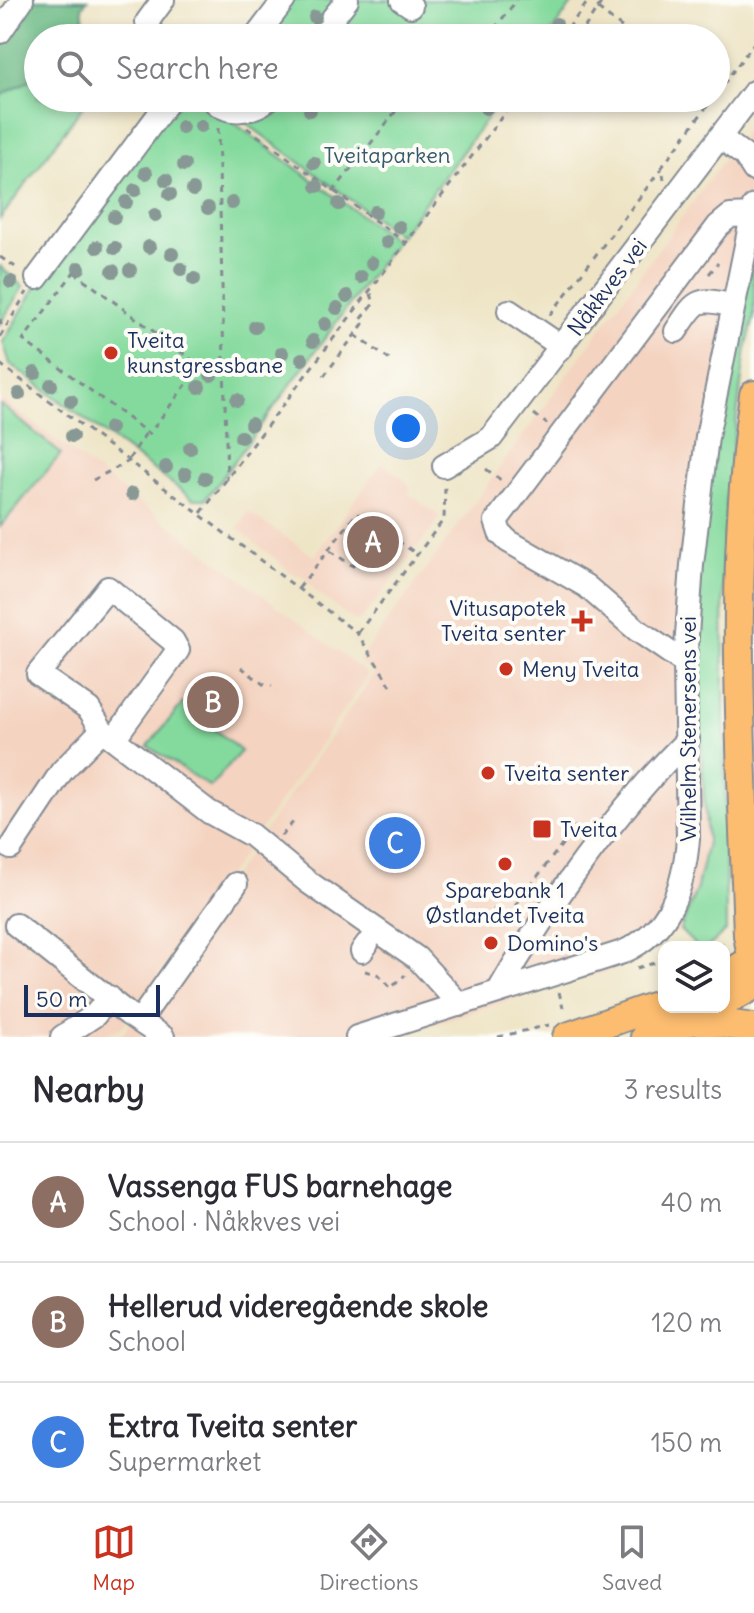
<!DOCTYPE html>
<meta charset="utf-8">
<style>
:root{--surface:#fff;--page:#f2f2f3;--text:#2b2b33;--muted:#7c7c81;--line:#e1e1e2;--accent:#c8321e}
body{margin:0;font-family:Delius,sans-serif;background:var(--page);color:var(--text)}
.controls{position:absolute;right:24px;bottom:24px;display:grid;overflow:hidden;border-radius:16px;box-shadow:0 4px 12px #0003}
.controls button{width:72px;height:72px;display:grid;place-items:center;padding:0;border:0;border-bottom:2px solid var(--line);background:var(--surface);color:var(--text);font:40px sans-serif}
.scale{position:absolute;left:24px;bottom:20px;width:136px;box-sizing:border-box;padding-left:8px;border:4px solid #1b2f5e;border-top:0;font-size:22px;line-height:28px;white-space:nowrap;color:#1b2f5e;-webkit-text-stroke:6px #fdfcf7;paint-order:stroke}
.you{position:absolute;left:406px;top:428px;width:28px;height:28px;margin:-20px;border:6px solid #fff;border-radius:50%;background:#1a73e8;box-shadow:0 0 0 12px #1a73e833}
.badge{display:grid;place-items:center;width:52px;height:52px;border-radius:50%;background:var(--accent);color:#fff;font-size:26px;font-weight:700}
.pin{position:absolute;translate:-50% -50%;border:4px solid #fff;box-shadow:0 2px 8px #0006}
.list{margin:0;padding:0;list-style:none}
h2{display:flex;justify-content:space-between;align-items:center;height:104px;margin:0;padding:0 32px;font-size:34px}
h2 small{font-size:26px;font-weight:400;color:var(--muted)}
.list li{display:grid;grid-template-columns:52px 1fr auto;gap:24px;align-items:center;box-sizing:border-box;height:120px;padding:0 32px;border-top:2px solid var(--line)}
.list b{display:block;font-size:30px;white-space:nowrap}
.list p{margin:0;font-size:26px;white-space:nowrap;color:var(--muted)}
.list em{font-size:26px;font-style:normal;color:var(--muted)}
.icon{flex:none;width:44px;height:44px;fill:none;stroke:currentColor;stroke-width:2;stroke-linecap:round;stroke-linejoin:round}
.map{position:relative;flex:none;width:754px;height:1037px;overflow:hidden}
.search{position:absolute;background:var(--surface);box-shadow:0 4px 12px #0003;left:24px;right:24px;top:24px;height:88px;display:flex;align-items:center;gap:20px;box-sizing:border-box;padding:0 28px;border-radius:44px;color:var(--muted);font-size:30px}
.sheet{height:464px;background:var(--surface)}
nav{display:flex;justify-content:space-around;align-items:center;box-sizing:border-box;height:112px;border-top:2px solid var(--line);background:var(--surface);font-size:22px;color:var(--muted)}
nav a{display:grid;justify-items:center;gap:4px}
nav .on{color:var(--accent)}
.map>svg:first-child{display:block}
.built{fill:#f4d3c0}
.green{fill:#84da9d;stroke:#50847e;stroke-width:2}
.forest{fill:#6bba84;stroke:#437471;stroke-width:2}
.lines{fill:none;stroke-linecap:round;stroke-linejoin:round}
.minor-casing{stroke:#848a92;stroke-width:26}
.major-casing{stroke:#848a92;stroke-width:32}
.path{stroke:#848a92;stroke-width:3;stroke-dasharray:6 6;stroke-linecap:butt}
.minor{stroke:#fff;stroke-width:22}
.major{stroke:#fcbd6f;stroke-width:28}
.tree{fill:#889895}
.poi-dot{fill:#c8321e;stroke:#fdfcf7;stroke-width:3}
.labels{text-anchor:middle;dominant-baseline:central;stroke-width:8;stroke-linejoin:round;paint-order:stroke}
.park-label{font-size:22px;fill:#355a6e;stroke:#fdfcf7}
.street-label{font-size:22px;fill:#1b2f5e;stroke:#fdfcf7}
.poi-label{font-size:22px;fill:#1b2f5e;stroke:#fdfcf7;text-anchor:start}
</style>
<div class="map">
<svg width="754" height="1037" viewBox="0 0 754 1037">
<rect width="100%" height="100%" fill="#fdfcf7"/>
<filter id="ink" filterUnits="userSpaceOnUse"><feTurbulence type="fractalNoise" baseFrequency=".0125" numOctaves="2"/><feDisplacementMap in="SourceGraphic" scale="16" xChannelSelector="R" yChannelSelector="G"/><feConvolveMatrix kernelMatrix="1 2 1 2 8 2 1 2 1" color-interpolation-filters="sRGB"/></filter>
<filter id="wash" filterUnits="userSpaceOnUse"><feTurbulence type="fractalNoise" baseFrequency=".006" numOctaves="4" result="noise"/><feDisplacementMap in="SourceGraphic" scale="32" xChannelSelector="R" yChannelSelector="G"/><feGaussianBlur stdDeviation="1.8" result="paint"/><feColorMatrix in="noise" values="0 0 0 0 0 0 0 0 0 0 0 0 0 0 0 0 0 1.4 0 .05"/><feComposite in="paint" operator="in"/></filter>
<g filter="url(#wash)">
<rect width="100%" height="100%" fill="#eee4c5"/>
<path class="built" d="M746,129L754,150V254L695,644L707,842L697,888L680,930L622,967L389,1037H120L375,673L359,661Z
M0,398L369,675L121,1028L98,1037H0Z
M382,463L408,483L411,488L408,493L441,517L361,620L355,621L316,592L303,576H296L237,528L248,512L314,556Z"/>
<path class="green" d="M292,0H575L547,38H261Z
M38,76V98H89L0,219V91Z
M186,98H200L396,241L217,485L205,499H193L10,364L3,342L43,275L66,258L173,105Z
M226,98H502L400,236L246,123Z
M754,254V318L746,348L727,490L723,574L726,931L708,947H697L680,930L697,888L707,842L695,644L700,517Z
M0,266L23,287L0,324Z
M0,404L61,454L0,527Z
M183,703L241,751L210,787L148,746Z"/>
<path class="forest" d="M27,0H88L82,6L86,38H38V76L0,96V38Z"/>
</g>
<g filter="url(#ink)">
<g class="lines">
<defs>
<path id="minor" d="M402,0L411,6
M0,32L22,0
M154,38L147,22L163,0
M255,38L284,0
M317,38L347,0
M211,98C227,117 253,112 270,98
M720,137L745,156L754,170
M37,278L171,98
M509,311L562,347
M676,331C696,301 696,296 733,306
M444,466L491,438L754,92
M685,663L637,630L586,586L508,541L500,533L496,521L718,226L730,216L751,215
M102,730L89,709L38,674L108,588L173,641L178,650L114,739
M11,848L62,771L102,730L209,812L251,835L308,882L417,958L460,1005
M16,925L128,1014L163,1037
M362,951L367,944
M498,992C547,906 618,808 688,739
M140,1020L236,884
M62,1037L95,1015L109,997
M357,1037L623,952C670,931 684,887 688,839L685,663L692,565L707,437L754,206"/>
<path id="major" d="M754,395C728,574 742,756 748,935L754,967
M724,977L754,959
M724,1002L754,985
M694,1020L754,1028
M567,1037L664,1003
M645,1037L694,1020L717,1007"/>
</defs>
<use href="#minor" class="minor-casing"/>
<use href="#major" class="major-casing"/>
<path class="path" d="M598,9L632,35
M416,26L417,38
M563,35L581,33L603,0
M487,38L517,0
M561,38L589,0
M716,94L754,43
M218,128L227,480
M247,128L406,243
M664,180L662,167L713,98
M333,192L406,98
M0,257L20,270
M74,272L200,366L149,434L23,340Z
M709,274L718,263
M550,315L662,168
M0,319L2,331
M355,335L390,360
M0,337L27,292
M0,364L357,633L393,689
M324,376L363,324L360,321L374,303L370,291
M534,414L547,424
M129,459L146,433
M486,469L502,481
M93,480L131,460
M201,513L516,98
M330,551L353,566L381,527
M299,588L357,513L417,554
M358,633L444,519L445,486
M241,667L263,684L272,686
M281,836L294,821
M493,909L520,923
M508,915L576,826
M719,947L727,939
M637,968L664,960
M365,971L377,974L391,988L405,975
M559,992L563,1008
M498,1037L549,1025"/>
<use href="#minor" class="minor"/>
<use href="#major" class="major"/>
</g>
<g class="tree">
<circle cx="315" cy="17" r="7"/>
<circle cx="556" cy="24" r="7"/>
<circle cx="486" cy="108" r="7"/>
<circle cx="310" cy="110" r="7"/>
<circle cx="201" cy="126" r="7"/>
<circle cx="182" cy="127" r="7"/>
<circle cx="314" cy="163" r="7"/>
<circle cx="184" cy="165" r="7"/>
<circle cx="146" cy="173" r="7"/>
<circle cx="166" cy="180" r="7"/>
<circle cx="317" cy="186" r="7"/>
<circle cx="135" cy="190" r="7"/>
<circle cx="193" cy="190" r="7"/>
<circle cx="170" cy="194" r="7"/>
<circle cx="126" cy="202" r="7"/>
<circle cx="232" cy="203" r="7"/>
<circle cx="339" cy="204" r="7"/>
<circle cx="208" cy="208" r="7"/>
<circle cx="375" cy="212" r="7"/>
<circle cx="155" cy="215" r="7"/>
<circle cx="114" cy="217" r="7"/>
<circle cx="399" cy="227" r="7"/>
<circle cx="387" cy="242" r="7"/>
<circle cx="97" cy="247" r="7"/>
<circle cx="149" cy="247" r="7"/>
<circle cx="115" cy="248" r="7"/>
<circle cx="172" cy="254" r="7"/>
<circle cx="372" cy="263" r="7"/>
<circle cx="79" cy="268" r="7"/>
<circle cx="181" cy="269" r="7"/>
<circle cx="130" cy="270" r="7"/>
<circle cx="113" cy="271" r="7"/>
<circle cx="361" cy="277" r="7"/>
<circle cx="194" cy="279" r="7"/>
<circle cx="11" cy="282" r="7"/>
<circle cx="347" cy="296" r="7"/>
<circle cx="337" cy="308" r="7"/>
<circle cx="325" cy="324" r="7"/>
<circle cx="255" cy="327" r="7"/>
<circle cx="313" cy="341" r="7"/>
<circle cx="282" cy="353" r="7"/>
<circle cx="302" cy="359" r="7"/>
<circle cx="35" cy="373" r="7"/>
<circle cx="211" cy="375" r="7"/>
<circle cx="51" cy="385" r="7"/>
<circle cx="199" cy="387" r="7"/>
<circle cx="19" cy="394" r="7"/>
<circle cx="237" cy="400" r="7"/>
<circle cx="71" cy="401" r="7"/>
<circle cx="251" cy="424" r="7"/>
<circle cx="110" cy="428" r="7"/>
<circle cx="72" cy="436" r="7"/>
<circle cx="241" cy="437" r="7"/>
<circle cx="190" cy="448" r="7"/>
<circle cx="166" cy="467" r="7"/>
<circle cx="185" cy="474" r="7"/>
<circle cx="205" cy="478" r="7"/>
<circle cx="132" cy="494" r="7"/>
</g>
</g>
<g class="poi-dot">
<circle cx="111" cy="353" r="8"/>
<path d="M578 609h8v8h8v8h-8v8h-8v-8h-8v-8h8z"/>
<circle cx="506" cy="669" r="8"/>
<circle cx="488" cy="773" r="8"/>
<rect x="532" y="819" width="20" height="20" rx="4"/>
<circle cx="505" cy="864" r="8"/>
<circle cx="491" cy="943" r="8"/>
</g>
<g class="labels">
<g class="park-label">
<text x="387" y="155">Tveitaparken</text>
</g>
<g class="street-label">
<text transform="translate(607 287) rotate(-53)">Nåkkves vei</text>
<text transform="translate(688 729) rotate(-90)">Wilhelm Stenersens vei</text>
</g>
<g class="poi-label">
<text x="127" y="340">Tveita<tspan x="127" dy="25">kunstgressbane</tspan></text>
<text x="566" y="608" text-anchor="end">Vitusapotek<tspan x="566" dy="25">Tveita senter</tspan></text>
<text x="522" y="669">Meny Tveita</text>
<text x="504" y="773">Tveita senter</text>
<text x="560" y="829">Tveita</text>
<text x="505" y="890" text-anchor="middle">Sparebank 1<tspan x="505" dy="25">Østlandet Tveita</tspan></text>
<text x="507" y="943">Domino's</text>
</g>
</g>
</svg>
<div class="controls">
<button><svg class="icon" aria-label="layers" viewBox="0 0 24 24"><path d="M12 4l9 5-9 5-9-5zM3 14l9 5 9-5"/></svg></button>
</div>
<div class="scale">50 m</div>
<div class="you"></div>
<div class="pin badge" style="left:373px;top:542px;background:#8d6e63">A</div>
<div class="pin badge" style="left:213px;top:702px;background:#8d6e63">B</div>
<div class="pin badge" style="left:395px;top:843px;background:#3f7fe0">C</div>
<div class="search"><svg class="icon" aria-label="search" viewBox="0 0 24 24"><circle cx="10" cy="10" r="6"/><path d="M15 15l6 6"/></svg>Search here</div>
</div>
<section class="sheet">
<h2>Nearby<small>3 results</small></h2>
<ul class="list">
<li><span class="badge" style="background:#8d6e63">A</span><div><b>Vassenga FUS barnehage</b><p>School · Nåkkves vei</p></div><em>40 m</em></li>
<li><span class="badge" style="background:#8d6e63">B</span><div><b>Hellerud videregående skole</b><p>School</p></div><em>120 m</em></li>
<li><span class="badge" style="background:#3f7fe0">C</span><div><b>Extra Tveita senter</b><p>Supermarket</p></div><em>150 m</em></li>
</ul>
</section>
<nav>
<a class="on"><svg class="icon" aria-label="map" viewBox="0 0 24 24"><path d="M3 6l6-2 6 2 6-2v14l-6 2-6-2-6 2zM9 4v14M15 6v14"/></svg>Map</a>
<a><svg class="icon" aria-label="directions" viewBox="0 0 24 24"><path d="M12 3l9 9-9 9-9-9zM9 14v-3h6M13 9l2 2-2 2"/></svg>Directions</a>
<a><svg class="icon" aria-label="saved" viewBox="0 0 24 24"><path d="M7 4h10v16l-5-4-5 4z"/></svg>Saved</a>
</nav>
